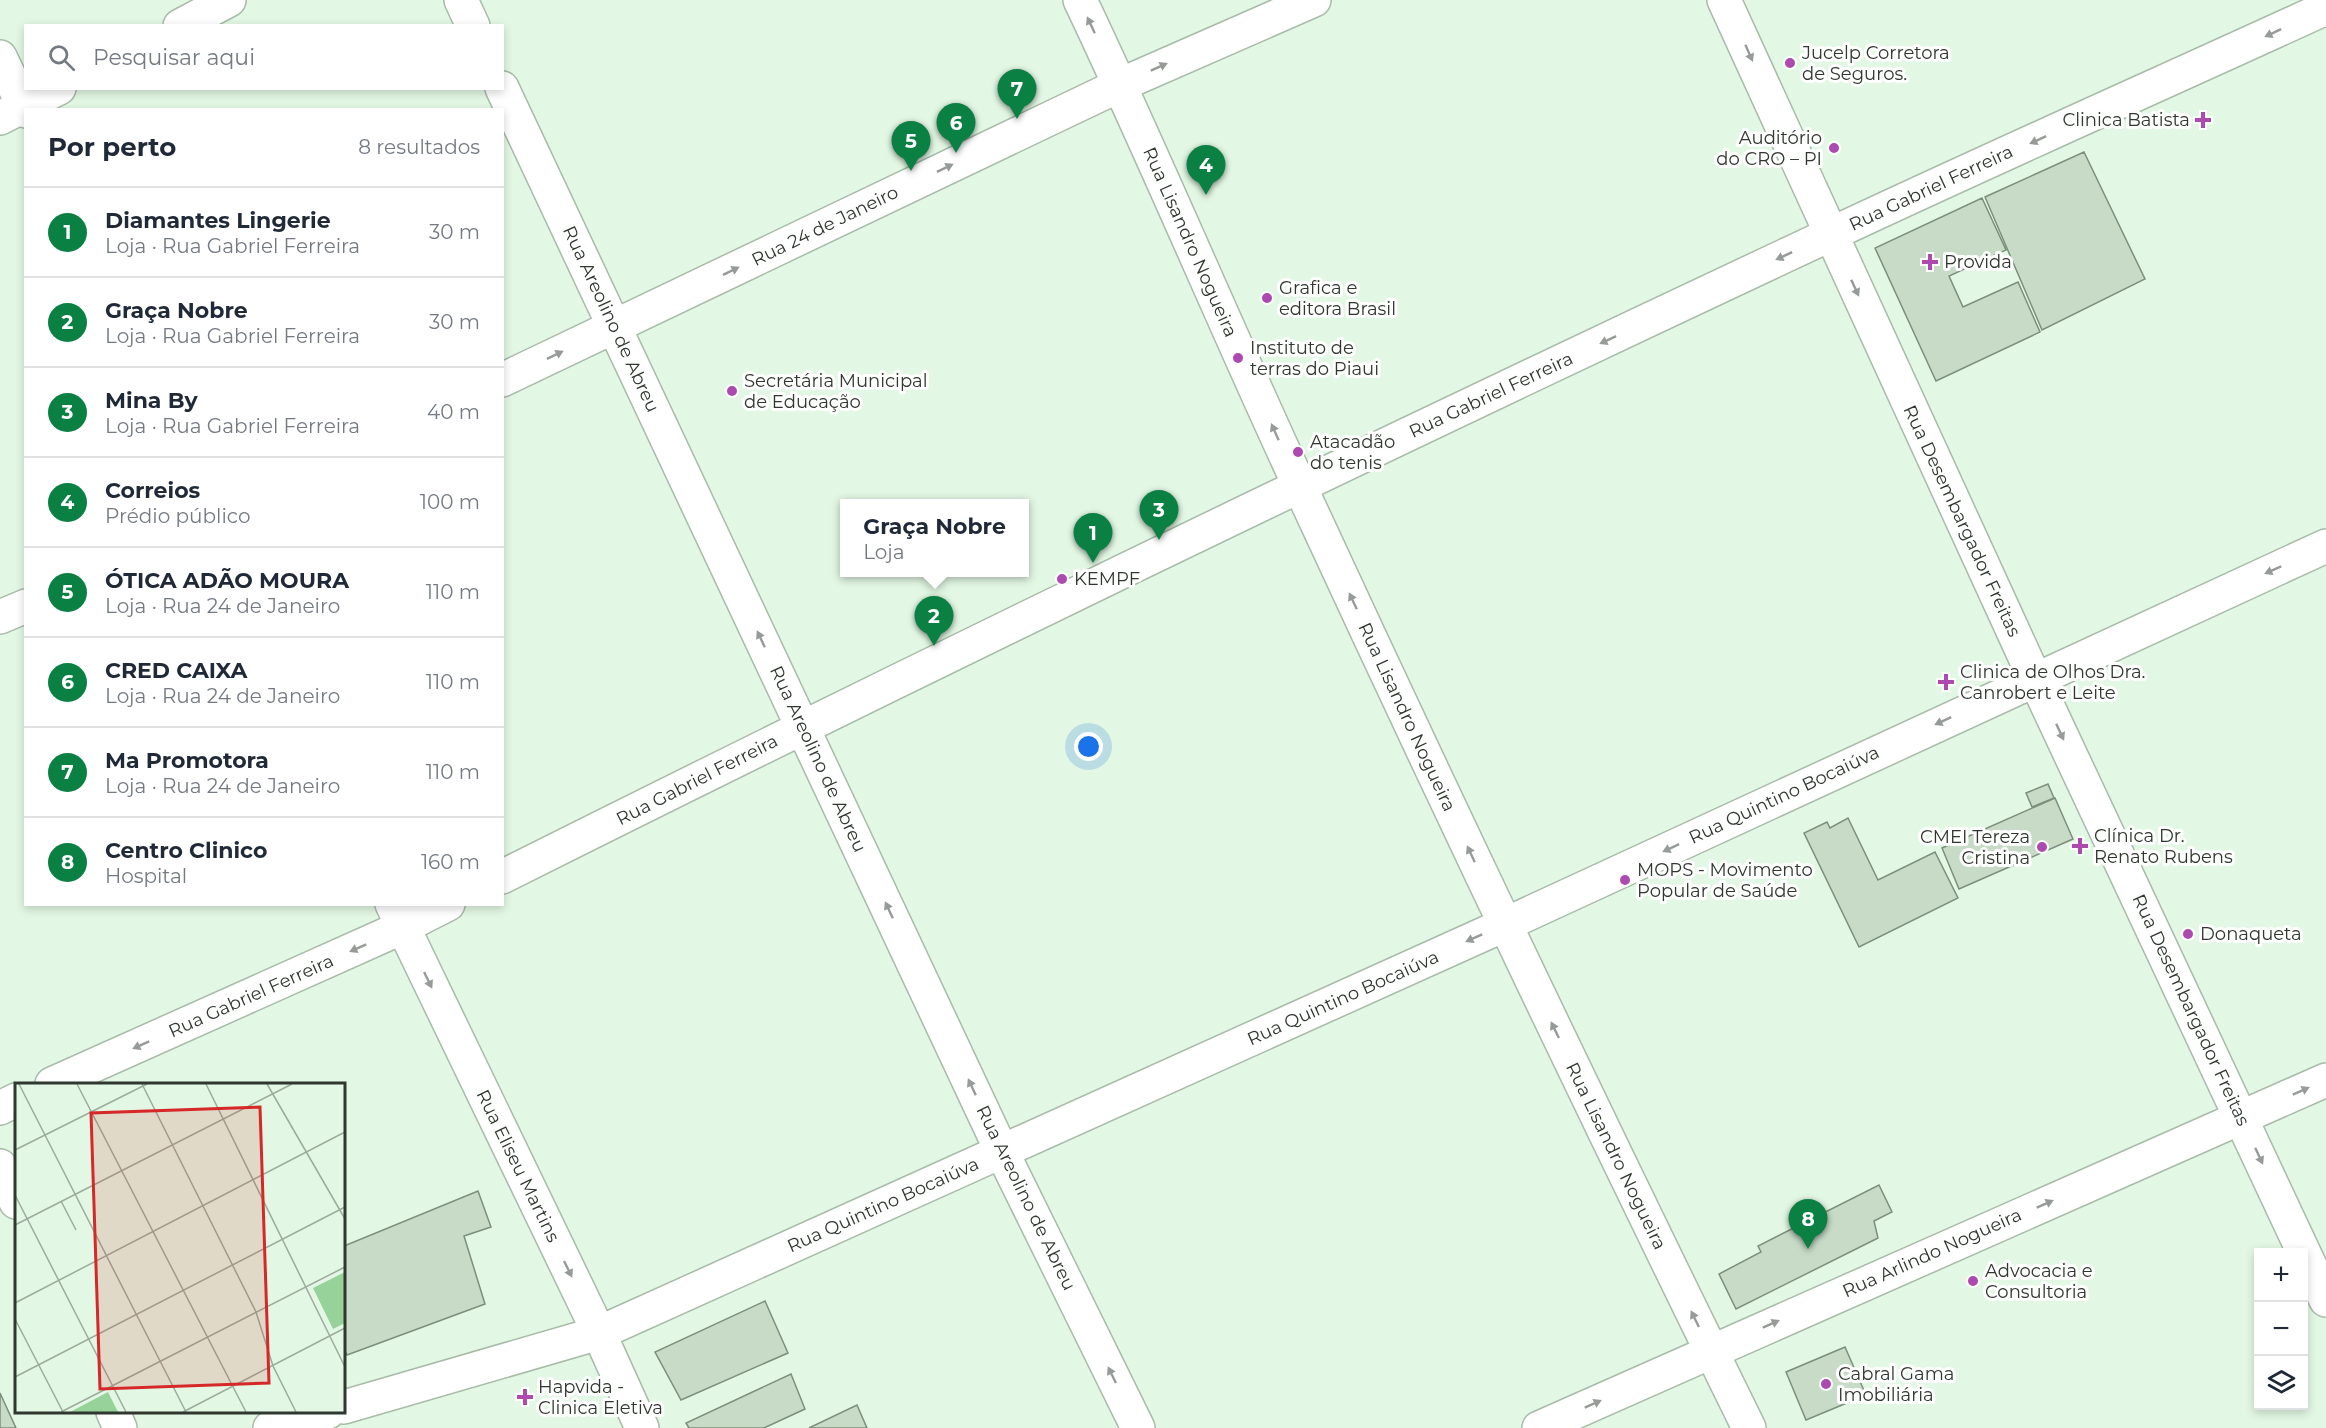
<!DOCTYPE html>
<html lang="pt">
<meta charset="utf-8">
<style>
:root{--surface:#fff;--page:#f2f2f3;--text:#1f2937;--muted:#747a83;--line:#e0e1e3;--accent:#0b8043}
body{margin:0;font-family:Montserrat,sans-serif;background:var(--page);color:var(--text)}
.controls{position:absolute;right:18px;bottom:18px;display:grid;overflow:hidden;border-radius:0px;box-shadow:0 3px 9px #0003}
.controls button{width:54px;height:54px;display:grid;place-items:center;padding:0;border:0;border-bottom:2px solid var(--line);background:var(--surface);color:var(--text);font:30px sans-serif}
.you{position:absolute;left:1089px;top:747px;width:21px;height:21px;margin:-15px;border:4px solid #fff;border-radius:50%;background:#1a73e8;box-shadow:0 0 0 9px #1a73e833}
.badge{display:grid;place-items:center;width:39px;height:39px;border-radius:50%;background:var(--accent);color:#fff;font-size:20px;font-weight:700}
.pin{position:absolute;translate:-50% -50px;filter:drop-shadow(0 2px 3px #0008)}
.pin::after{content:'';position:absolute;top:32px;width:21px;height:18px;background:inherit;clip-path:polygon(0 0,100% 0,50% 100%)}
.popup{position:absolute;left:840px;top:499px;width:189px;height:78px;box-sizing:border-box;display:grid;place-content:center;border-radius:0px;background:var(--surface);filter:drop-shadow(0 2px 4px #0005);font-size:20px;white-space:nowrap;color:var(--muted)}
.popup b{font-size:22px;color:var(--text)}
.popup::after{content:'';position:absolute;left:50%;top:100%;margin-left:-12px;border:12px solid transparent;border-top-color:var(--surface)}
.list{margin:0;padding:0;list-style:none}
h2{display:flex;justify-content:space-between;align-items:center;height:78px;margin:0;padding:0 24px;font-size:26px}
h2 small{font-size:20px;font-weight:400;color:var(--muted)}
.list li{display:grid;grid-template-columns:39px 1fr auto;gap:18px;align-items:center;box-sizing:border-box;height:90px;padding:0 24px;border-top:2px solid var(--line)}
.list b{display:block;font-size:22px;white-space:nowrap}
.list p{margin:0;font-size:20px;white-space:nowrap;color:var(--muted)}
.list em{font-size:20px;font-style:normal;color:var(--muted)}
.icon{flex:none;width:33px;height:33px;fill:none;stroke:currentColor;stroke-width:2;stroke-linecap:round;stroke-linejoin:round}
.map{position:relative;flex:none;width:2326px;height:1428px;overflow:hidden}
.search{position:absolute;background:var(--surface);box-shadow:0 3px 9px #0003;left:24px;top:24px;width:480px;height:66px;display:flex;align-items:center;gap:15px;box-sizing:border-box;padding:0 21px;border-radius:0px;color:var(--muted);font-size:22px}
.panel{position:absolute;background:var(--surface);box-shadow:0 3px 9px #0003;left:24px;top:108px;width:480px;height:798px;border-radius:0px}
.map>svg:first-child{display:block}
.building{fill:#c7dbc7;stroke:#7c8e7c;stroke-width:1.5}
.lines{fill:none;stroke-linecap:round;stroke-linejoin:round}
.minor-casing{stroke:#a7bba8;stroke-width:36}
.minor{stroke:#fff;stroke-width:33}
.oneway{fill:#979b97}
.poi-dot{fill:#ac4ab0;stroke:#fefefe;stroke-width:2}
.labels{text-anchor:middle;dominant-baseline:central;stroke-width:6;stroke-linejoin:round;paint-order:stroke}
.poi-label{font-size:18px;fill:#2f372f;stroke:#fefefe;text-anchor:start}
.street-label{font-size:18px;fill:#2f372f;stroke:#fefefe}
.inset-road{fill:none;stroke:#9bab9c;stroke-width:1.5}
.view{fill:#d62828;fill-opacity:0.15;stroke:#d62828;stroke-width:3}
.inset-edge{fill:none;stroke:#2f372f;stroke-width:3}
</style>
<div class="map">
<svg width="2326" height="1428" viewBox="0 0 2326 1428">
<rect width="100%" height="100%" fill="#e3f8e4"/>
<path class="building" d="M2084,152L2145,279L2042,330L1985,197Z
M1982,198L2006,250L1949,276L1963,307L2018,282L2040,332L1936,381L1875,248Z
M2048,784L2054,798L2032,807L2026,793Z
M2055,798L2073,839L1959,889L1942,848Z
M1848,818L1878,880L1935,852L1958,898L1859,947L1804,833L1827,822L1830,828Z
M1879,1185L1892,1212L1874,1221L1878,1238L1736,1309L1719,1274L1761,1252L1758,1246Z
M478,1191L491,1227L464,1236L485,1304L347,1355L344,1348V1246Z
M765,1301L788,1353L681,1400L655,1352Z
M1845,1347L1866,1395L1806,1420L1786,1372Z
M791,1374L805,1409L764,1428H689L686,1423Z
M0,1393L16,1428H0Z
M857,1405L867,1428H809Z"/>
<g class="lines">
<defs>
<path id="minor" d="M461,0L473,26
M1080,0C1157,162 1226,328 1302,491C1447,805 1596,1117 1749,1428
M1724,0L2035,679L2326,1300
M180,26L229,0
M0,57L26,111
M502,88L1002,1152L1138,1428
M0,118L59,88
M502,380L1120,85L1314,0
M0,617L26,606
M502,877C941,657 1383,444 1827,236C1993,158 2160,84 2326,8
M392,904L599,1333L642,1428
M52,1084L403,927L448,904
M0,1108L16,1100
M0,1166L16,1202
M344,1407L599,1333L1504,925L2326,546
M113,1412L120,1428
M270,1428L328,1412
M1539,1428L2326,1080"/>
</defs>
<use href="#minor" class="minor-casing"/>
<use href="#minor" class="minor"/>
</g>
<defs><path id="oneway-solid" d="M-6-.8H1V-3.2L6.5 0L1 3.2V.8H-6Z" transform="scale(1.5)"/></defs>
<g class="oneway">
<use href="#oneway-solid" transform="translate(1091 25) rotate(-115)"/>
<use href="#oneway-solid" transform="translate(2273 33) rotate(155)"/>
<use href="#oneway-solid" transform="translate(1749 53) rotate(66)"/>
<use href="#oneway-solid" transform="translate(1159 67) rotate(-24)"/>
<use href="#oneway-solid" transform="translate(2038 140) rotate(155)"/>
<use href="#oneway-solid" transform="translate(945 168) rotate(-26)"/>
<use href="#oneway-solid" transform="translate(1784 256) rotate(155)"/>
<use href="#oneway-solid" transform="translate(731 271) rotate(-26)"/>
<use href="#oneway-solid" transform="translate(1855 288) rotate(65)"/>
<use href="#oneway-solid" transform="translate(1608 340) rotate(155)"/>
<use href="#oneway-solid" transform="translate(555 355) rotate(-26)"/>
<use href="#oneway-solid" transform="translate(1275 432) rotate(-114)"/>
<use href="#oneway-solid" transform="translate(2273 570) rotate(156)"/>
<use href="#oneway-solid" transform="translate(1353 601) rotate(-115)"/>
<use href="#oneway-solid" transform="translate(761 639) rotate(-115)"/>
<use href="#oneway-solid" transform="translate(1943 721) rotate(155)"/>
<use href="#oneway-solid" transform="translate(2060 732) rotate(65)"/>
<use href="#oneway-solid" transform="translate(1671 848) rotate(155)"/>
<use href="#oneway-solid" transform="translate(1471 854) rotate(-115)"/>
<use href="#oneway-solid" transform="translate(889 910) rotate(-115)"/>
<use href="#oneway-solid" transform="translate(1474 938) rotate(156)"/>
<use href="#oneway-solid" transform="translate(358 948) rotate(156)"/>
<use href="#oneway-solid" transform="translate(428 980) rotate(64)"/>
<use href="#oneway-solid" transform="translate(1555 1030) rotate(-116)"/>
<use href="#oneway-solid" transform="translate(141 1045) rotate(156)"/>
<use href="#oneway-solid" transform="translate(972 1087) rotate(-115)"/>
<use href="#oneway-solid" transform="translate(2301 1091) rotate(-24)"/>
<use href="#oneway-solid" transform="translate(2259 1156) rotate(65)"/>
<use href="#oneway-solid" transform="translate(2045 1204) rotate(-24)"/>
<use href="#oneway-solid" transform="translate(568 1269) rotate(64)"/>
<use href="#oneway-solid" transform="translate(1695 1319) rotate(-116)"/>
<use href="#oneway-solid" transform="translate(1771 1324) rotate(-24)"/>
<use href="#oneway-solid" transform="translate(1112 1375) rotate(-116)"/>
<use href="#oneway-solid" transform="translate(1593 1404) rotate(-24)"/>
</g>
<g class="poi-dot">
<circle cx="1790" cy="63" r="6"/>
<path d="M2200 111h6v6h6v6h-6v6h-6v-6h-6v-6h6z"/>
<circle cx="1834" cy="148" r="6"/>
<path d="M1927 253h6v6h6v6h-6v6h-6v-6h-6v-6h6z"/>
<circle cx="1267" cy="298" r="6"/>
<circle cx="1238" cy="358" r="6"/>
<circle cx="732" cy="391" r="6"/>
<circle cx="1298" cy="452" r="6"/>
<circle cx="1062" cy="579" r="6"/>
<path d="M1943 673h6v6h6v6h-6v6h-6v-6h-6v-6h6z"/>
<path d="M2077 837h6v6h6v6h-6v6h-6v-6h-6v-6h6z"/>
<circle cx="2042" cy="847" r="6"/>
<circle cx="1625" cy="880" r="6"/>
<circle cx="2188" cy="934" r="6"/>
<circle cx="1973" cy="1281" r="6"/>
<circle cx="1826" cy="1384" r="6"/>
<path d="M522 1388h6v6h6v6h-6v6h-6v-6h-6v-6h6z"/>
</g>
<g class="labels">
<g class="poi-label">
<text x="1802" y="53">Jucelp Corretora<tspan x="1802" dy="21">de Seguros.</tspan></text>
<text x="2190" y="120" text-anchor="end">Clinica Batista</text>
<text x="1822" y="138" text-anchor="end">Auditório<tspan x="1822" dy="21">do CRO – PI</tspan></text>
<text x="1944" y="262">Provida</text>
<text x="1279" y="288">Grafica e<tspan x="1279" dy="21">editora Brasil</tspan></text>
<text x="1250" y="348">Instituto de<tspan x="1250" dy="21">terras do Piaui</tspan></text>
<text x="744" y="381">Secretária Municipal<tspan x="744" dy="21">de Educação</tspan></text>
<text x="1310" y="442">Atacadão<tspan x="1310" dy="21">do tenis</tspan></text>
<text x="1074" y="579">KEMPF</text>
<text x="1960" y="672">Clinica de Olhos Dra.<tspan x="1960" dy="21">Canrobert e Leite</tspan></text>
<text x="2094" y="836">Clínica Dr.<tspan x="2094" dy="21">Renato Rubens</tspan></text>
<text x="2030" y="837" text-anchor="end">CMEI Tereza<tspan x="2030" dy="21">Cristina</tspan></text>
<text x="1637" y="870">MOPS - Movimento<tspan x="1637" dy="21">Popular de Saúde</tspan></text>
<text x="2200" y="934">Donaqueta</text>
<text x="1985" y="1271">Advocacia e<tspan x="1985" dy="21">Consultoria</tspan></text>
<text x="1838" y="1374">Cabral Gama<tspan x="1838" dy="21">Imobiliária</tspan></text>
<text x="538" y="1387">Hapvida -<tspan x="538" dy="21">Clinica Eletiva</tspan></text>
</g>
<g class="street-label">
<text transform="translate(1931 188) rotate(-25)">Rua Gabriel Ferreira</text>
<text transform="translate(825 226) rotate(-26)">Rua 24 de Janeiro</text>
<text transform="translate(1190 242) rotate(66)">Rua Lisandro Nogueira</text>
<text transform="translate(611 319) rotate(65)">Rua Areolino de Abreu</text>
<text transform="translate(1491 395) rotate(-25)">Rua Gabriel Ferreira</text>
<text transform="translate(1962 521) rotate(65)">Rua Desembargador Freitas</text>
<text transform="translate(1407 717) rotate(65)">Rua Lisandro Nogueira</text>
<text transform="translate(818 759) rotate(65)">Rua Areolino de Abreu</text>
<text transform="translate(697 780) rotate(-27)">Rua Gabriel Ferreira</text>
<text transform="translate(1784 795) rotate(-25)">Rua Quintino Bocaiúva</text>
<text transform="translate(251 996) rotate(-24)">Rua Gabriel Ferreira</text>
<text transform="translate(1343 998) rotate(-24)">Rua Quintino Bocaiúva</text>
<text transform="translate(2191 1010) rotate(65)">Rua Desembargador Freitas</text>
<text transform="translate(1616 1156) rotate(64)">Rua Lisandro Nogueira</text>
<text transform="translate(518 1166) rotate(64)">Rua Eliseu Martins</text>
<text transform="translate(1026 1198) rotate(64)">Rua Areolino de Abreu</text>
<text transform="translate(883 1205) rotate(-24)">Rua Quintino Bocaiúva</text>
<text transform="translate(1932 1253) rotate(-24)">Rua Arlindo Nogueira</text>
</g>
</g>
<g transform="translate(15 1083)">
<rect width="330" height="330" fill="#e3f8e4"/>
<path d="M330,189V240L318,246L298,205ZM93,309L103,329H55Z" fill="#96d29a"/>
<path class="inset-road" d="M4,1L171,329M62,1L231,329M127,1L241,229L258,283L281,329M191,1L330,284M252,1L330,136M0,67L132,1M0,112L111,329M46,118L61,147M0,142L277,1M0,220L330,49M0,236L48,329M0,294L330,124M46,329L330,184M168,329L330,245"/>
<path class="view" d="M245,24L254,300L85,306L76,30Z"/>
<rect width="330" height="330" class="inset-edge"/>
</g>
</svg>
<div class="controls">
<button>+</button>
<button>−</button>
<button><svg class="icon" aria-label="layers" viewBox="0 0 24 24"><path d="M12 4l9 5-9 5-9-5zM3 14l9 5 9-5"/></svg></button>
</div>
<div class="you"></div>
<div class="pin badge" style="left:1093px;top:563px">1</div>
<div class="pin badge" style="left:934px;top:646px">2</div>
<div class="popup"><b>Graça Nobre</b>Loja</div>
<div class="pin badge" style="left:1159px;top:540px">3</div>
<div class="pin badge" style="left:1206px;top:195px">4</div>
<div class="pin badge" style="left:911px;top:171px">5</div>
<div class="pin badge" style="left:956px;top:153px">6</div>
<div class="pin badge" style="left:1017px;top:119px">7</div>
<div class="pin badge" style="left:1808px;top:1249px">8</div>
<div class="search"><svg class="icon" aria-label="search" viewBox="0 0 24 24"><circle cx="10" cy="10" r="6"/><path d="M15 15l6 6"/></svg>Pesquisar aqui</div>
<section class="panel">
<h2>Por perto<small>8 resultados</small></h2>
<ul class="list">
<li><span class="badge">1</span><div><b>Diamantes Lingerie</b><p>Loja · Rua Gabriel Ferreira</p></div><em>30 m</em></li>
<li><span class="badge">2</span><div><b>Graça Nobre</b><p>Loja · Rua Gabriel Ferreira</p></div><em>30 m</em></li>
<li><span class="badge">3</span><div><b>Mina By</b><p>Loja · Rua Gabriel Ferreira</p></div><em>40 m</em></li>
<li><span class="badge">4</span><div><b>Correios</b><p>Prédio público</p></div><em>100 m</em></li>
<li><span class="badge">5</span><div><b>ÓTICA ADÃO MOURA</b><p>Loja · Rua 24 de Janeiro</p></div><em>110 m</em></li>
<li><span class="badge">6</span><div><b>CRED CAIXA</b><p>Loja · Rua 24 de Janeiro</p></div><em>110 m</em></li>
<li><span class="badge">7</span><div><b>Ma Promotora</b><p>Loja · Rua 24 de Janeiro</p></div><em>110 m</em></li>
<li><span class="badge">8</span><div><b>Centro Clinico</b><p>Hospital</p></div><em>160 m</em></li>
</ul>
</section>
</div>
